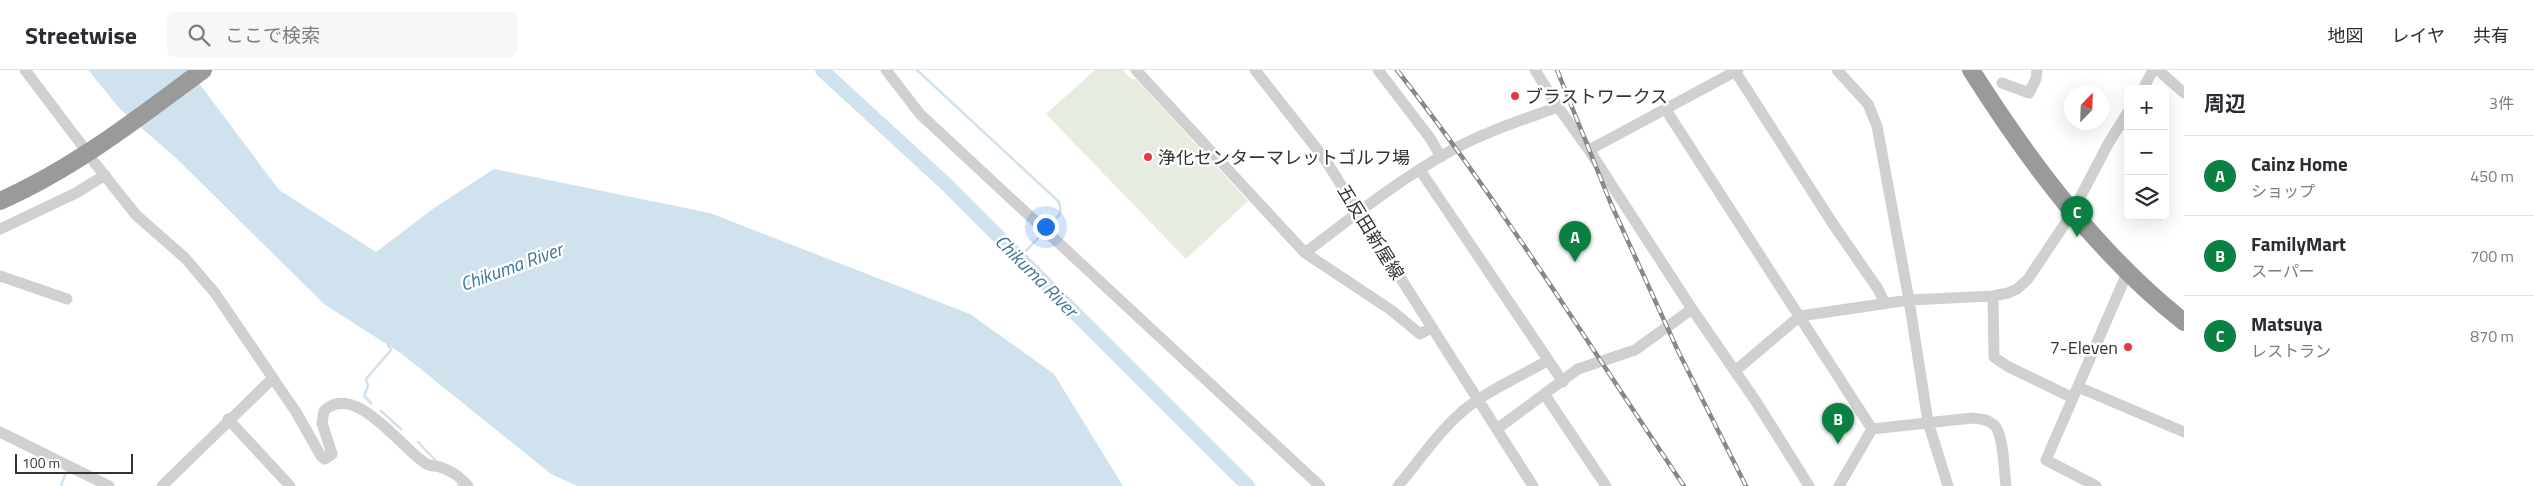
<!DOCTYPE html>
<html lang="ja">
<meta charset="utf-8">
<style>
:root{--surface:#fff;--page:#f7f7f7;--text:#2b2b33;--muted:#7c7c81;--line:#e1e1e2;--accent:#0b8043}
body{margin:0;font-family:"Titillium Web","Noto Sans JP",sans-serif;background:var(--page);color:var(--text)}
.controls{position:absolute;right:15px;top:15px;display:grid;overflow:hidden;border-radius:8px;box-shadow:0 5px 20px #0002}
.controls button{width:45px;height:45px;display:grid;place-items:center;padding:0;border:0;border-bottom:1px solid var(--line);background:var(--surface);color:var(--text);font:25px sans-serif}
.compass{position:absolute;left:2064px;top:15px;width:45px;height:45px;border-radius:50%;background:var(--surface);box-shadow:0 5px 20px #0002;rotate:23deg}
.scale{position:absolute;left:15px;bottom:12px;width:118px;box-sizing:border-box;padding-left:5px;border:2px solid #333;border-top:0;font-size:14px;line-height:18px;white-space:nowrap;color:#333;-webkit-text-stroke:4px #fff;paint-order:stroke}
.you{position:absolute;left:1045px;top:156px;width:18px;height:18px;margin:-12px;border:4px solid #fff;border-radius:50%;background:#1a73e8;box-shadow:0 0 0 8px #1a73e833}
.badge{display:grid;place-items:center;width:32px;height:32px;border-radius:50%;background:var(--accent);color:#fff;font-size:16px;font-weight:700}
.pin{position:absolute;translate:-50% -41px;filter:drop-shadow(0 1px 2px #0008)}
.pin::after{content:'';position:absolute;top:26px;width:18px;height:15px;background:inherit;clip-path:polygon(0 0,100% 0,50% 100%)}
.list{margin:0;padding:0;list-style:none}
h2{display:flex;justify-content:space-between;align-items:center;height:65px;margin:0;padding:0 20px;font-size:21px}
h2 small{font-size:16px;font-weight:400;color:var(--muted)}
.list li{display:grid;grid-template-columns:32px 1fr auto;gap:15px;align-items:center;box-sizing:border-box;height:80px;padding:0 20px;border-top:1px solid var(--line)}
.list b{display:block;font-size:19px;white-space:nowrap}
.list p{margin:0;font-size:16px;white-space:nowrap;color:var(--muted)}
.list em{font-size:16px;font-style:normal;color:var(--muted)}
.icon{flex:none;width:28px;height:28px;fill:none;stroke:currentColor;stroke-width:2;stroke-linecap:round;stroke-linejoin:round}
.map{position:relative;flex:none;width:2184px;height:416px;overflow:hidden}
header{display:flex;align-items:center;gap:30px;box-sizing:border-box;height:70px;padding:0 25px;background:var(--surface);border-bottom:1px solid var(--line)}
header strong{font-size:24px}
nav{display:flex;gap:28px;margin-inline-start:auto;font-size:18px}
.search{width:350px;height:45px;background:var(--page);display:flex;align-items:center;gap:12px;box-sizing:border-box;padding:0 18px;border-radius:8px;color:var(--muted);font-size:19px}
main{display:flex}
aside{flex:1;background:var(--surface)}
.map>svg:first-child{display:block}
.green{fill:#e6ecdf}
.water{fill:#cfe2ee}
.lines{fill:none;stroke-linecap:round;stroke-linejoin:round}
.stream{stroke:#cfe2ee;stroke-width:2.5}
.river{stroke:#cfe2ee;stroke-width:14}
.minor{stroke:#d0d0d0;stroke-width:11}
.highway{stroke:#9a9a9a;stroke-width:18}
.rail-casing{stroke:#888;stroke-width:4.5}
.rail{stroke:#fff;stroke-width:2.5;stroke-dasharray:8;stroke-linecap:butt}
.poi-dot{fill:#e63946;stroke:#fff;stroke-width:2}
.labels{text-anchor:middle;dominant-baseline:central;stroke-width:5;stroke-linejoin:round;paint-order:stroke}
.poi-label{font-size:18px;fill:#333;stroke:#fff;text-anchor:start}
.street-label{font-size:18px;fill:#333;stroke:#fff}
.water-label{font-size:19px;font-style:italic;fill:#3f7597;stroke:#fff}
</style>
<header>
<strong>Streetwise</strong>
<div class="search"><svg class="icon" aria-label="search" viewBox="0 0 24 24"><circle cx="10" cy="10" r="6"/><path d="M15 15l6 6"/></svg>ここで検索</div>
<nav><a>地図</a><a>レイヤ</a><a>共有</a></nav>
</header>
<main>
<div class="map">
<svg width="2184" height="416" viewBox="0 0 2184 416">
<rect width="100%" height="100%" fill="#fff"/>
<path class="green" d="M1095,0H1123L1131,9H1136L1248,131L1186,189L1046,44Z"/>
<path class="water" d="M88,0H189L279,120L376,182L434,138L494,99L710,143L970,244L1054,304L1123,416H577L551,404L402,284L324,234L177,89L120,39Z"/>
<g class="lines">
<path class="stream" d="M917,0L1058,131C1065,142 1056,149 1048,157
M1020,187L1043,163
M371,333L364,326L368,316L366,309L391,280L387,273
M381,341L401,359
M418,372L437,392
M458,415L459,416
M61,416L67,399"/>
<path class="river" d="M822,0L947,115L1248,416"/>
<path class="minor" d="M25,0L81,74
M886,0L920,44L1320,416
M1136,0L1305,183L1391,240L1420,264L1431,258
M1255,0L1324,88L1533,416
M1378,0L1430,68L1441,87
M1535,0L1558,37L1589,80L1692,239L1757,333L1809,416
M1837,0L1868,34L1877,56L1909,230L1928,352L1948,416
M2158,0L2184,23
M1735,1L1833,154L1878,219L1885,234
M2002,13L2029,23L2036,9L2037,0
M2143,19L2153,0
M1666,40L1872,359
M1589,80L1738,0
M94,92L136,145L185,188L215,223L296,342L321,386L325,389L332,384L322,353L324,341C355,311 401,378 425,393C429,396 435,396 440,397C452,401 459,406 468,416
M1420,100L1563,312
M0,159L76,123L105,105
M1305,183C1352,147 1400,109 1452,80C1485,62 1522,50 1558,37
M0,206L67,229
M1993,226L1994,287L2007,296L2073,328
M1735,301L1800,246L1909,230L1993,226L2008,223L2017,219L2028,209L2072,143L2108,74L2128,42
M2078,317L2184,362
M1545,325L1606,416
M228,349L290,416
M1497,359L1578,299L1635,280L1692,239
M1872,359L1972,348C1980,349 1988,349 1994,355C2004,364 2004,402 2006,416
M0,362L109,416
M162,416L272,309
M1398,416C1419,391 1439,361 1464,340C1489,320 1519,307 1547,291
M1839,416L1872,359
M2096,416L2046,390L2128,201"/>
<path class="highway" d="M1971,0C2030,93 2097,183 2184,252
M0,131C75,98 138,48 203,0"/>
<defs>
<path id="rail" d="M1397,0C1501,133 1590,277 1684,416
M1557,0L1611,134L1679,283L1746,416"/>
</defs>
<use href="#rail" class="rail-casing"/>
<use href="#rail" class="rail"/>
</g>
<g class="poi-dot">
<circle cx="1515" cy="26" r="5"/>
<circle cx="1148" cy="87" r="5"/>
<circle cx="2128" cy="277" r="5"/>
</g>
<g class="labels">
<g class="poi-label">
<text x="1525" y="26">ブラストワークス</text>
<text x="1158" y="87">浄化センターマレットゴルフ場</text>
<text x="2118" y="277" text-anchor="end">7-Eleven</text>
</g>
<g class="street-label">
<text transform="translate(1371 162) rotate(58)">五反田新屋線</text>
</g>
<g class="water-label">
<text transform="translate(511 196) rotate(-20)">Chikuma River</text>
<text transform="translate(1037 205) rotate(45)">Chikuma River</text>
</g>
</g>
</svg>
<div class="controls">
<button>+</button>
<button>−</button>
<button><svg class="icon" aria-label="layers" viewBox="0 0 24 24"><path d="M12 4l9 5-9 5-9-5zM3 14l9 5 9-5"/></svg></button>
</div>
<svg class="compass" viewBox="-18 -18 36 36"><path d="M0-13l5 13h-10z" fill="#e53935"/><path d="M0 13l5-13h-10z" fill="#7c7c81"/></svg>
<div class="scale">100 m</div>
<div class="you"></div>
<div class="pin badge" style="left:1575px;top:192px">A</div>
<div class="pin badge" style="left:1838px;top:374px">B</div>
<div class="pin badge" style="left:2077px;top:167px">C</div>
</div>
<aside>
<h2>周辺<small>3件</small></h2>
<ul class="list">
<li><span class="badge">A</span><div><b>Cainz Home</b><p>ショップ</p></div><em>450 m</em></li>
<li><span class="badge">B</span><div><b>FamilyMart</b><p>スーパー</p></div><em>700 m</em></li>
<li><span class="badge">C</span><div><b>Matsuya</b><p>レストラン</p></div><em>870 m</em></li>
</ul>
</aside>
</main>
